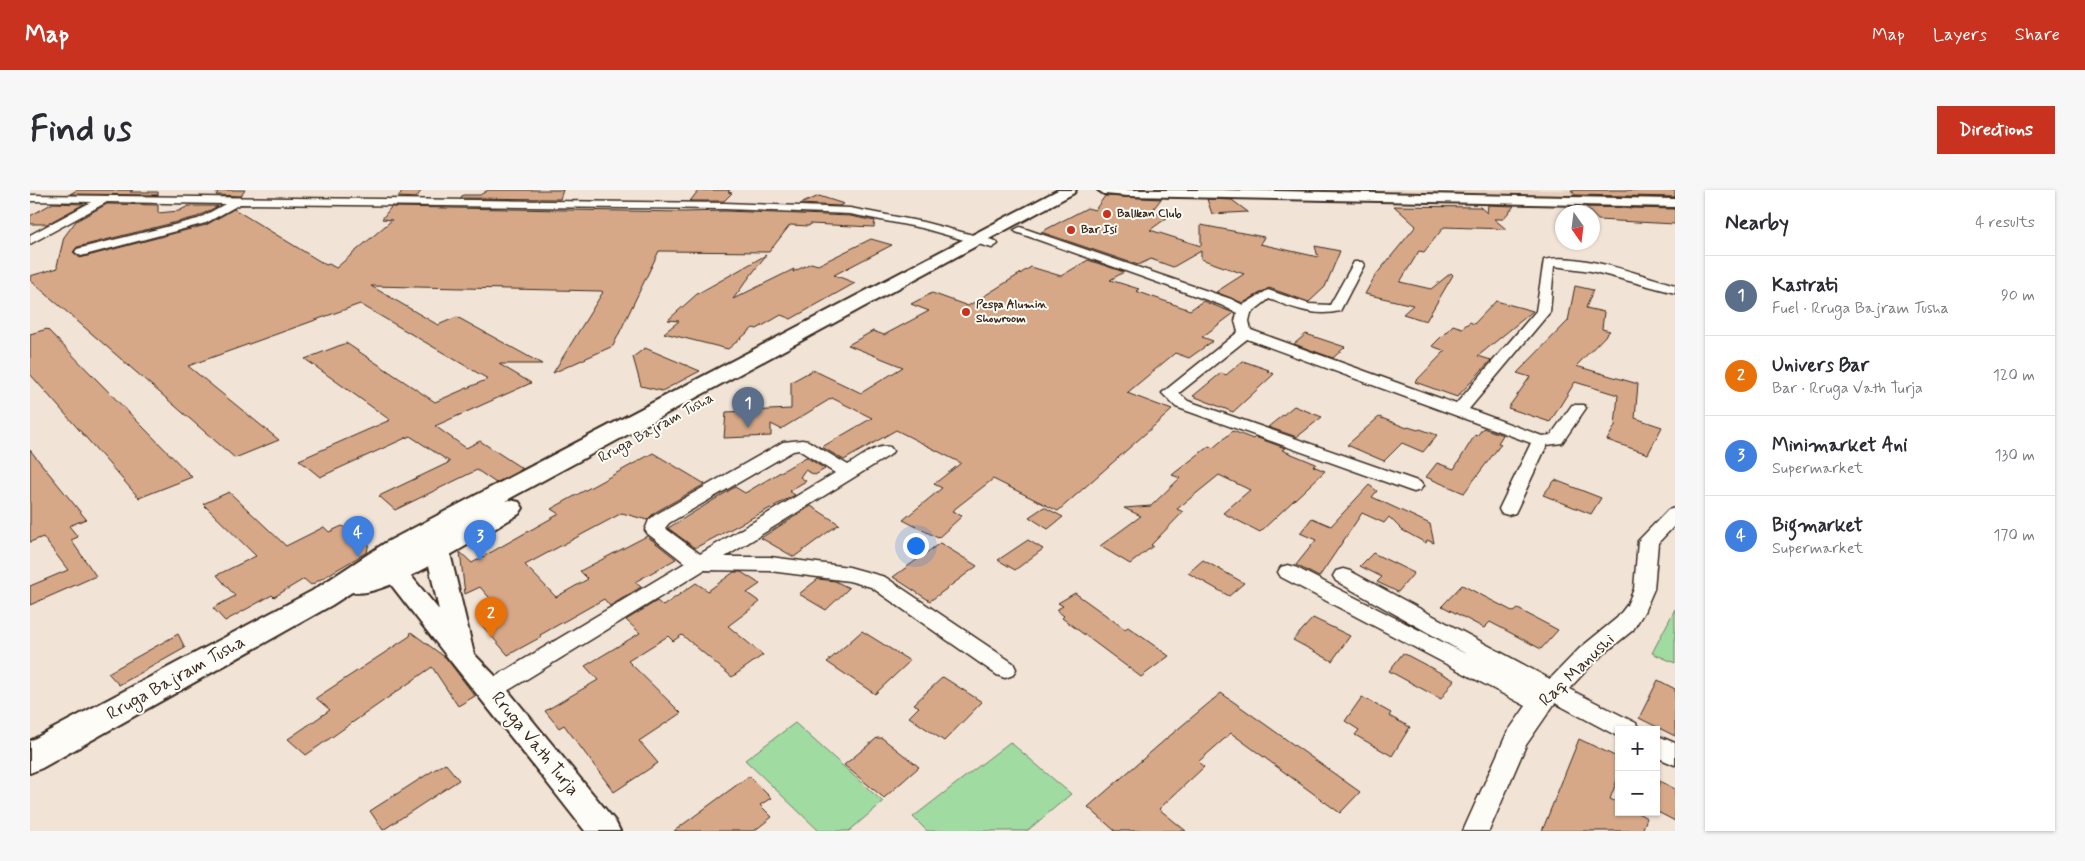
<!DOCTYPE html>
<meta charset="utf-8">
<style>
:root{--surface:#fff;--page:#f7f7f7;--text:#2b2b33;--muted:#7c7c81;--line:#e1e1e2;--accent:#c8321e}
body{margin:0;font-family:Mynerve,sans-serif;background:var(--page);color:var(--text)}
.controls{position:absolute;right:15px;bottom:15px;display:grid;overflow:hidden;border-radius:0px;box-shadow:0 1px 4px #0004}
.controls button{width:45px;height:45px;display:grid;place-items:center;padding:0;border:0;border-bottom:1px solid var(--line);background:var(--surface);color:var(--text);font:25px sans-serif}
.compass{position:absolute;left:1525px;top:15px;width:45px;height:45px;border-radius:50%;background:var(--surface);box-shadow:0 1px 4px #0004;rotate:166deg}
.you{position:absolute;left:885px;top:355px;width:18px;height:18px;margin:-12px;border:4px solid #fff;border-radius:50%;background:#1a73e8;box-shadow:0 0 0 8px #1a73e833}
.badge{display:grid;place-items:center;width:32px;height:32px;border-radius:50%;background:var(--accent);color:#fff;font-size:16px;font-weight:700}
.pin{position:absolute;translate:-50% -41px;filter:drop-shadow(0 1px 2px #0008)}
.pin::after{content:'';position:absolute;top:26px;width:18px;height:15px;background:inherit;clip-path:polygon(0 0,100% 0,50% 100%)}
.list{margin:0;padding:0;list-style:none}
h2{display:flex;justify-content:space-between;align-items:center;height:65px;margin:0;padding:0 20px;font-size:21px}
h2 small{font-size:16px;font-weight:400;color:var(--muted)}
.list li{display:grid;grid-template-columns:32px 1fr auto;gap:15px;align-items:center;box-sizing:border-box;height:80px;padding:0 20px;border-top:1px solid var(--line)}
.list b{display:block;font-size:19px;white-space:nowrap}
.list p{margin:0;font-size:16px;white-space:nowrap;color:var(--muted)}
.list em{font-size:16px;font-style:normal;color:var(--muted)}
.map{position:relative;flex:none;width:1645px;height:641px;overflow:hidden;border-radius:0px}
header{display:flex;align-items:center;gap:30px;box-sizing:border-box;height:70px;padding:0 25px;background:var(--accent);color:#fff}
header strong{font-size:24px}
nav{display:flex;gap:28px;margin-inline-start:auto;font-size:18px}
.intro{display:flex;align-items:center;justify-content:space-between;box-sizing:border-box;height:120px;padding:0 30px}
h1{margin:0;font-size:35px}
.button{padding:12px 22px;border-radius:0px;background:var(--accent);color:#fff;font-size:18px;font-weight:700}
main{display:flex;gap:30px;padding:0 30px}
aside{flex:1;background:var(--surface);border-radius:0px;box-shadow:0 1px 4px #0004}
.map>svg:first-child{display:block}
.built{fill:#e9d1bf}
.green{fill:#a0dba2;stroke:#6e8260}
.building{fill:#d6a888;stroke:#3b2a1e}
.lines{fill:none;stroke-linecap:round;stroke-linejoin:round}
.minor-casing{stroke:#3b2a1e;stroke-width:3}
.tertiary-casing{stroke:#3b2a1e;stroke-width:4}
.secondary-casing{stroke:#3b2a1e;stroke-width:4}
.minor{fill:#fdfcf7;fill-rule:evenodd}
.tertiary{fill:#fdfcf7;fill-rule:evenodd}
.secondary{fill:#fdfcf7;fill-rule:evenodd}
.poi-dot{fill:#c8321e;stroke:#fdfcf7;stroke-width:2}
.labels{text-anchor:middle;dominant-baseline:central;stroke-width:4;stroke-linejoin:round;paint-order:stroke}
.far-poi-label{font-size:12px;font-weight:bold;fill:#3b2a1e;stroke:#fdfcf7;text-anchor:start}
.street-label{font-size:15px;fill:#3b2a1e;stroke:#fdfcf7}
.near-street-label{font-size:18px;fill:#3b2a1e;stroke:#fdfcf7}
</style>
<header>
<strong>Map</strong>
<nav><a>Map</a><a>Layers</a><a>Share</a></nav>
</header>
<div class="intro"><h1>Find us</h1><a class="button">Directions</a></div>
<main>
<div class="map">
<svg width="1645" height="641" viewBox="0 0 1645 641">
<rect width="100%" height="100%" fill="#f1e3d6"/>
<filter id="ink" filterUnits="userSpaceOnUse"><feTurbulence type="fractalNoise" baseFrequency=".02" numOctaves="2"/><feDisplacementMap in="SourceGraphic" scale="10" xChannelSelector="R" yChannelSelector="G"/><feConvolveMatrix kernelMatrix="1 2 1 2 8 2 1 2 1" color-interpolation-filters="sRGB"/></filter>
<g filter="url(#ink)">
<path class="built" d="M1365,0H1645V11L1426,6Z"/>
<path class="green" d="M1645,419V473L1622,463Z
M765,533L853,612L819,641H789L715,570Z
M980,552L1041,604L997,641H897L883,627Z"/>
<path class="building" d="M47,0H103L100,2H128V5L40,4Z
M189,0H215L211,6L186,5Z
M373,0H392L386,8L368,7Z
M458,0H533L530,9L430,8L433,5H450Z
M678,0H700L698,2L702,3L694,11H660L668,1Z
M1541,0H1645V7L1545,5Z
M789,6L814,14L809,16L770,14Z
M1075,6L1131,9L1121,22L1138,27L1120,40L1171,56V35L1234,47L1230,54L1288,67L1285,56L1310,61L1295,97L1279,112L1239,98L1213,113L1186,102L1214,84L1171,69V61L1143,77L1121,69L1108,75L1011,42L1057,18L1065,20Z
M1177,9L1202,10L1218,22L1182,24Z
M23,13L54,14L17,34H0V26Z
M77,14L128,15V23L149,21L158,16H188L167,27L47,57L43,62L50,68L176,35L204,19L296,75L299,74L306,78L362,30L352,29L361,17L654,22L695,21L820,26L845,31L844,37L780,34L779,36L760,35L739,62L629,61L583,156L523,183L573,102L571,101L341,96L408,135L427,127L512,174H469L501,193L405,236L436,258L450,251L493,279L466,293L447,280L365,320L349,306L420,272L380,246L290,287L269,270L360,230L275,169L316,153L405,212L458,189L330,114L158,176L249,250L205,268L0,90V86L28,78L27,76L34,47L46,31Z
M1458,15L1484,16L1473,29H1464L1476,39L1414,37L1394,62L1389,61L1370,92L1401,99L1421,83L1423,85L1396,131L1373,124L1383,115L1335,104L1345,86L1386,36L1364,16L1450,17L1457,23Z
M1556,17L1645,19V34L1568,30Z
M841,49L862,55L804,85L825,93L761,129L751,125L727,139L723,138L698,159L634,143L649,131L638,130L667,104L736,65L703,109L764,79L763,82L781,73L788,75Z
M1058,70L1094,82L1080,90L1109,99L1106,101L1160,120L1173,111L1204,123L1172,147L1183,151L1159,168L1145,163L1097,203L1142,220L1028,321L963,289L922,321L932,326L908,348L873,330L912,298L904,294L931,273L866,240L814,270L792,257L842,228L802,208L751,239L741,234V246L694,248L696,222L761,219V192L783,180L831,203L873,177L818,155L843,141L854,145L899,121L881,114L902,103L938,116L1001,77L1031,86Z
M1545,96L1563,100L1556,118L1574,122L1572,139L1580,141L1546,176L1608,194L1605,228L1632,237L1618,264L1577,250L1585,236L1588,205L1545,192L1520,232L1478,218L1500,187L1487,183L1538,131Z
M1466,111L1503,121L1448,166L1461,170L1427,207L1385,192L1415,161L1402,156L1423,135L1432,138L1440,132L1444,134Z
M17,139L162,287L109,308L0,184V144Z
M1276,144L1315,157L1303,168L1264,154Z
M615,158L670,181L632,201L611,196L603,167Z
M1213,171L1239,180L1237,181L1244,184L1203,222L1163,206L1191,183L1196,185Z
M1264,216L1292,227L1267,247L1238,237Z
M1349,227L1377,238L1378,237L1388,240L1390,239L1407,245L1393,262L1372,253L1354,271L1317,255Z
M1453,238L1473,245L1468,253L1471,254L1434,303L1396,287L1407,273L1424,279L1445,245L1447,246Z
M1203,241L1223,249L1225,247L1255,258L1252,260L1286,274L1283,276L1295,281L1230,342L1193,323L1220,300L1189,285L1147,319L1153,322L1121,355L1123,356L1100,374L1070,356L1111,326L1094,318L1121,316L1150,288L1142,285L1179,256L1183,258Z
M0,260L56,329L39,336L48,347L41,350L66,386L0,415V396L38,380L13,347L0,352Z
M623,263L675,294L624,323L617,330L592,323L495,375L526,407L558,389L550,381L617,346L646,369L605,392L611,397L580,416L574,409L510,445L511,447L478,465L451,434L473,423L450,397L435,404L430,362L442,373L529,324L521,319Z
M776,267L795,279L785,285L775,280L770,287L776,291L759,301L765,305L665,358L638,338L705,297L715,303Z
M1525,290L1571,308L1561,324L1513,305Z
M1339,295L1347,301L1342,307L1400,334L1404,353L1397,350L1396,353L1372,340L1359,327L1354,333L1332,323L1289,387L1266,375L1286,350L1270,343L1282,328L1301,336Z
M199,302L256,356L294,337L299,342L312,336L339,353L337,362L281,395L274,389L244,407L242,405L195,431L183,418L205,406L187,385L226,366L173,314Z
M781,316L809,334L764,367L731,348Z
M1014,317L1033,327L1018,339L999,327Z
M998,350L1013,359L985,380L968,370Z
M910,353L947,376L900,411L863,387Z
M1343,363L1384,383L1368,402L1347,392L1352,387L1330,376Z
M1173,370L1214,393L1199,406L1158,383Z
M704,382H711L730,394L717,403L730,412L698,436L733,465L702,487L652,445L643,451L638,446L598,471L651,523L609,551L628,573L584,602L534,535L529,538L515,521L568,490L555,476L610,443L596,430L627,411L633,416L666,393L678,401Z
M788,389L805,391L819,398L796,420L769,404Z
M1432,395L1484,422L1488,419L1528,440L1511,459L1460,432L1454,438L1412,416Z
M1045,403L1095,439L1098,437L1139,466L1111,487L1032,428L1034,426L1026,420L1033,416L1028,413Z
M1283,428L1320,446L1302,471L1263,450Z
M832,441L880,471L845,504L797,472Z
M381,442L416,468L445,506L428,516L402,477L276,565L258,549L300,520L286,508L380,446Z
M148,444L155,458L89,495L78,483Z
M1373,463L1424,490L1411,509L1359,481Z
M913,487L952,512L914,551L879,527L889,517L884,514Z
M1628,490L1645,499V546L1609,528Z
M1191,503L1330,602L1310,623L1201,543L1168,572L1174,577L1129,619L1156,641H1085L1058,617L1136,549Z
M1332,507L1361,523L1359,526L1380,537L1362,566L1325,545L1329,540L1315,531Z
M847,548H852L889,577L854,608L814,575Z
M1549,549L1589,568V585L1580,609L1589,613V622H1606L1617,628L1612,641H1512Z
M415,573L429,590L353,640L340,621Z
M719,586L741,608L730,615L742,627L724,641H644Z
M1630,591L1645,599V631L1626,621V602Z"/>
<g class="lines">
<defs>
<path id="minor" d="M0,5L695,13L820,18L893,32L966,51L968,54L962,58L892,38L820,24L695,19L210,14L176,33L51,66L45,62L47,59L168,29L195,14L77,12L0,54V45L61,12L0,11Z
M990,37L1201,109L1213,115L1238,100L1279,114L1300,115L1324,72H1332L1334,75L1310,121C1285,127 1263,118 1239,109L1221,123L1219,131L1221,140L1426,214L1506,121L1514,70C1547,62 1611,85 1645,95V103L1561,81L1524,76L1520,122L1439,219L1512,246L1521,245L1542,215H1554L1556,218L1532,253L1517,255L1487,319L1485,323L1478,325L1471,323L1469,319L1501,253L1217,149L1149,203L1158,211L1390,292L1393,296L1390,300L1384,302L1378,300L1146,217L1132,203L1208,142L1205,131L1207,123L1191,115L986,42L984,40Z
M772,250L778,251L818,275C830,268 846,254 860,257L863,261L860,265L695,367H740L819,377L855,387L983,473L986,479L983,485L975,488L967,485L841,397L819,391L740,381L674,380L469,506L461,509L453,506L449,500L453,494L655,373L618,344L615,340L619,330L625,325L753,252ZM769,260L805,283L670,364L635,338L639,333L763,261Z
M1645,318V335L1628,353L1624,399L1614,422L1603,440L1565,471L1539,499L1606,533L1609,540H1589V547L1525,513L1496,555L1459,641H1433L1477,543L1496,516L1251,387L1248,382L1251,377L1258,375L1265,377L1438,465L1306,391L1303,386L1306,381L1313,379L1320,381L1520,489L1549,459L1587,428L1597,415L1604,399L1608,351L1638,320Z
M1626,545L1645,553V575L1626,567Z"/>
<path id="tertiary" d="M1068,0H1191L1645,9V17L1098,6L1074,4Z
M394,340C404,343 413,350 419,359L444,464L471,492L585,631L590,641H555C489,556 421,473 356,388C351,379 351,363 357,354L365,352L373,354L377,360V381L409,420L396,362L382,348L386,343Z"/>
<path id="secondary" d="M1028,0H1046L1044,3L475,311L480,310L489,312L493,318L489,324C458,342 353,411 322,402L302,415L12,578L0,583V551L282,401L355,353Z"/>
</defs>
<use href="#minor" class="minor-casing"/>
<use href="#tertiary" class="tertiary-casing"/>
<use href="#secondary" class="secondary-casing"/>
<use href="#minor" class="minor"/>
<use href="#tertiary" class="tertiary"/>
<use href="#secondary" class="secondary"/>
</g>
</g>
<g class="poi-dot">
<circle cx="1077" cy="24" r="5"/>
<circle cx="1041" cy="40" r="5"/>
<circle cx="936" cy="122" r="5"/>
</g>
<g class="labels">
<g class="far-poi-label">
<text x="1087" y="24">Ballkan Club</text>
<text x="1051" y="40">Bar Isi</text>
<text x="946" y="115">Pespa Alumin<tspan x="946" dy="14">Showroom</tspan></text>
</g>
<g class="street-label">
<text transform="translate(626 238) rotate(-29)">Rruga Bajram Tusha</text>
</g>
<g class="near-street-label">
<text transform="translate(1547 480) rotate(-44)">Raq Manushi</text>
<text transform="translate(146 488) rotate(-29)">Rruga Bajram Tusha</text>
<text transform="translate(505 554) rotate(51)">Rruga Vath Turja</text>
</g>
</g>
</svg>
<div class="controls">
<button>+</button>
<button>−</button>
</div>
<svg class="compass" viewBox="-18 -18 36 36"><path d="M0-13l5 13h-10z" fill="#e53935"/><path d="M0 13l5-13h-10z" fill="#7c7c81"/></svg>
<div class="you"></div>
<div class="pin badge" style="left:718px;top:238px;background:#5c6f8a">1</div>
<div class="pin badge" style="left:461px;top:448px;background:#e8710a">2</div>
<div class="pin badge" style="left:450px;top:371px;background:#3f7fe0">3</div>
<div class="pin badge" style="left:328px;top:367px;background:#3f7fe0">4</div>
</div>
<aside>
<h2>Nearby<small>4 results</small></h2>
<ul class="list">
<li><span class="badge" style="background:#5c6f8a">1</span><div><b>Kastrati</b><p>Fuel · Rruga Bajram Tusha</p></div><em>90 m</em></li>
<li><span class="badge" style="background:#e8710a">2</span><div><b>Univers Bar</b><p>Bar · Rruga Vath Turja</p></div><em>120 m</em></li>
<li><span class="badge" style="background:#3f7fe0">3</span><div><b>Minimarket Ani</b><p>Supermarket</p></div><em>130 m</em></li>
<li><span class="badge" style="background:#3f7fe0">4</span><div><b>Bigmarket</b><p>Supermarket</p></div><em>170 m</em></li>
</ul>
</aside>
</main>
